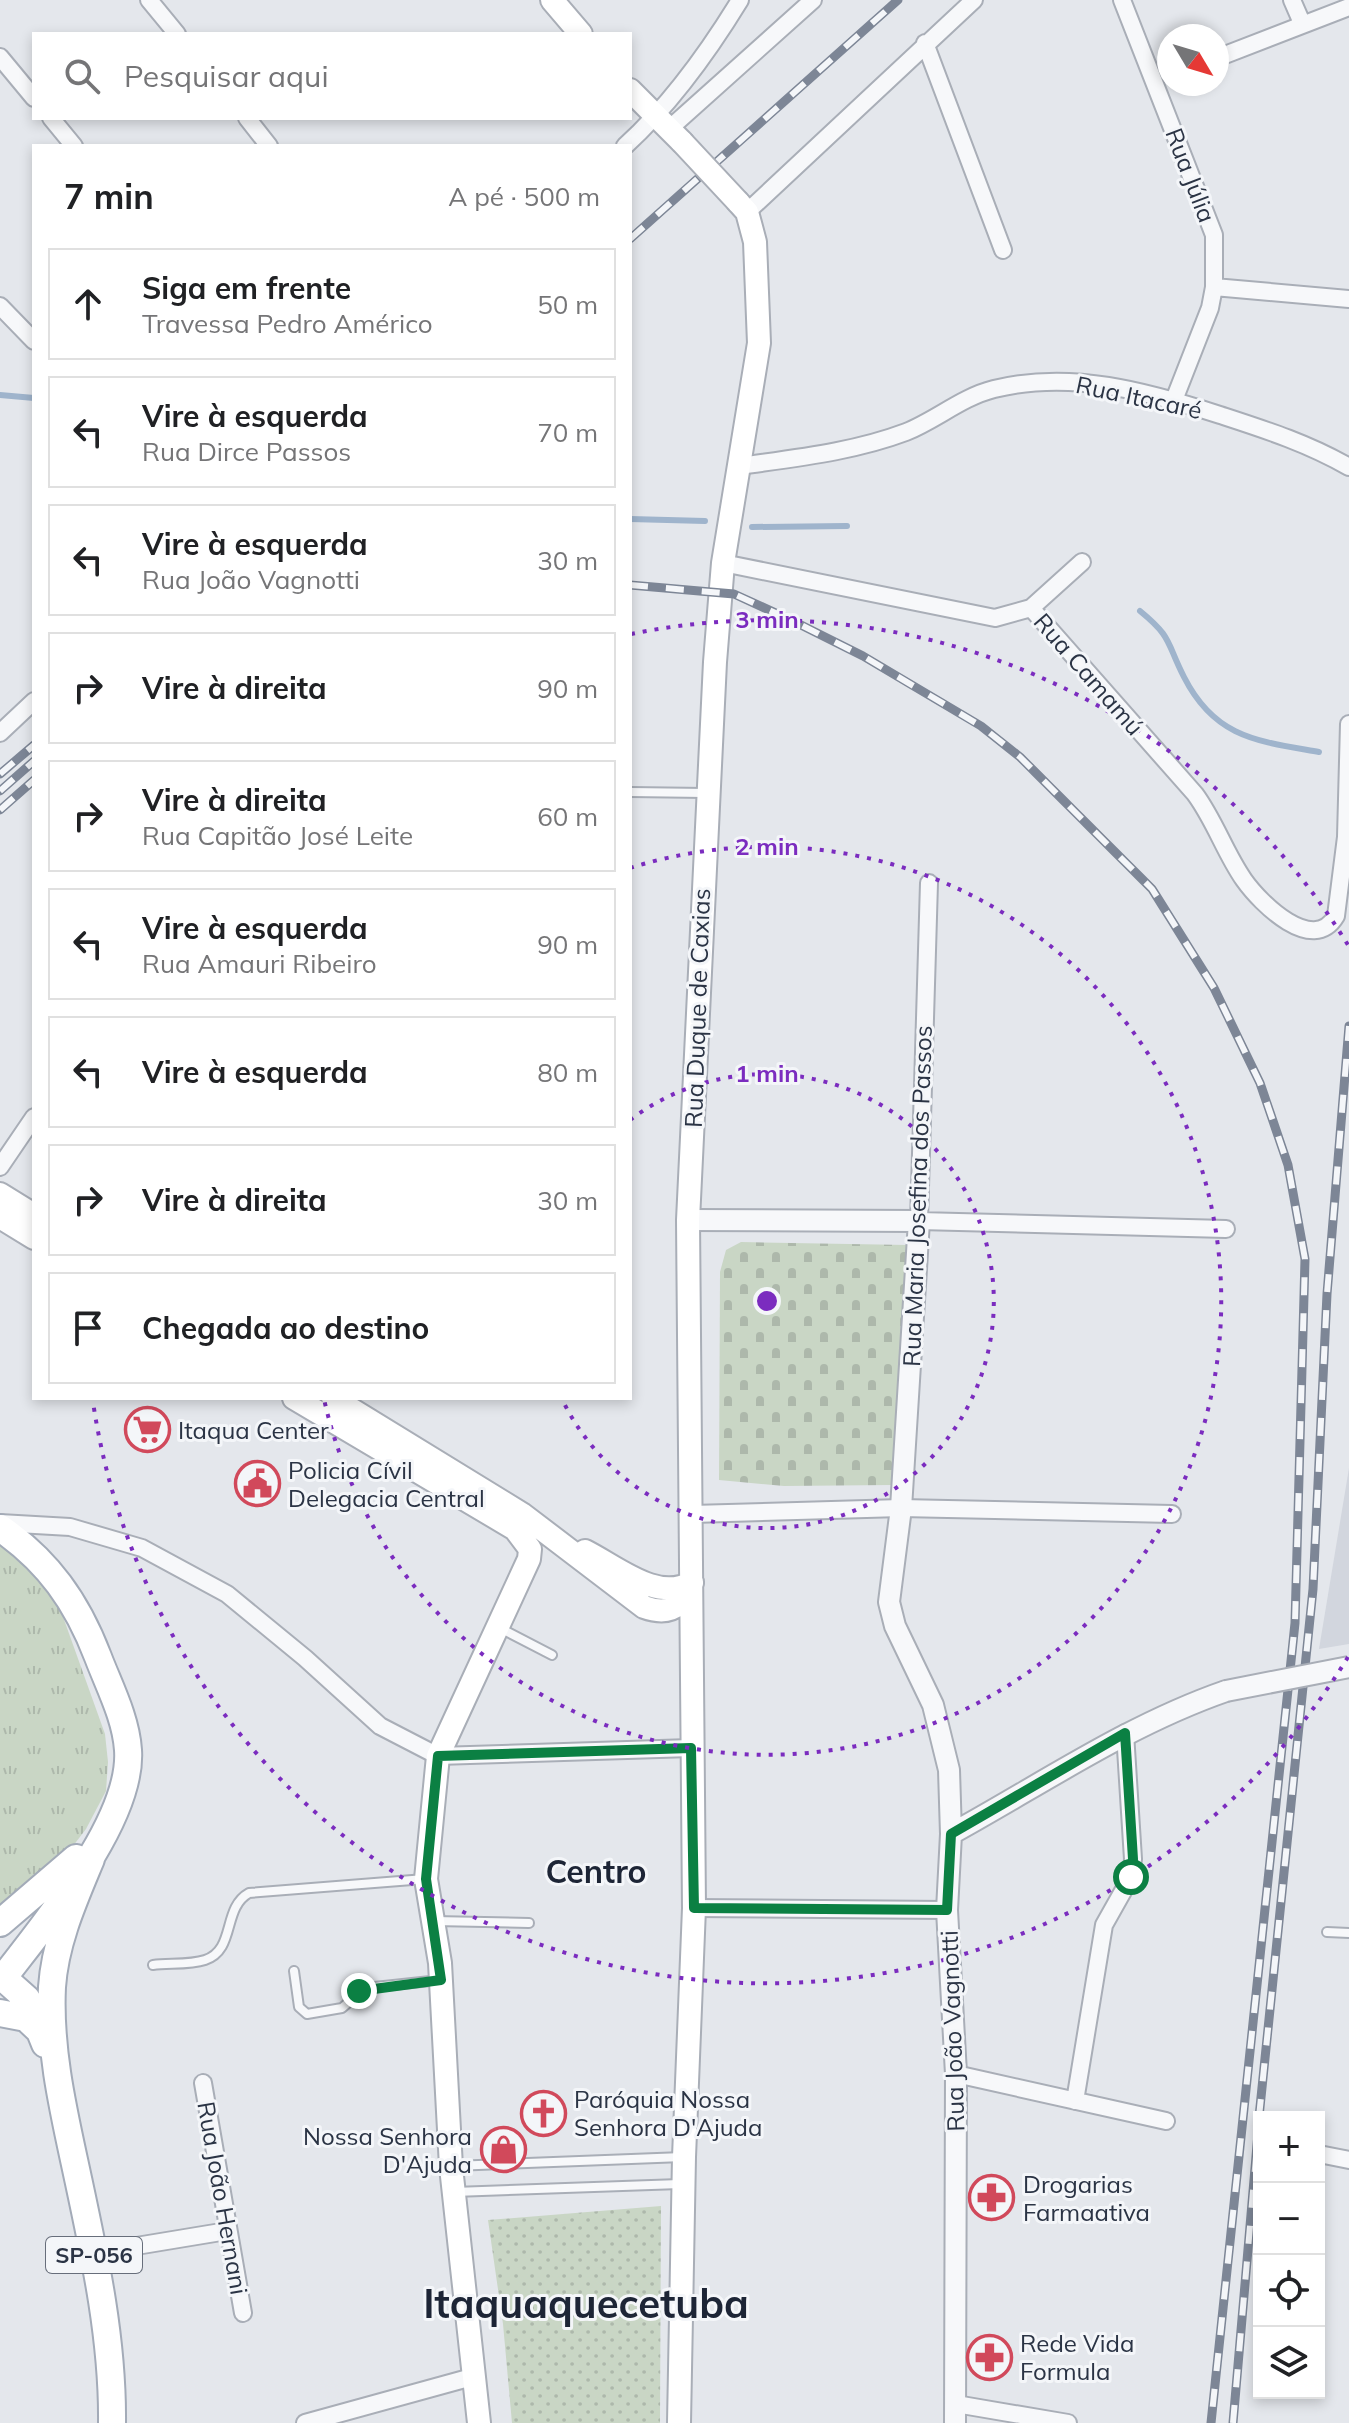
<!DOCTYPE html>
<html lang="pt">
<meta charset="utf-8">
<style>
:root{--surface:#fff;--page:#f6f6f6;--text:#202124;--muted:#757577;--line:#e0e0e0}
body{margin:0;font-family:Mulish,sans-serif;background:var(--page);color:var(--text)}
.controls{position:absolute;right:24px;bottom:24px;display:grid;overflow:hidden;border-radius:0px;box-shadow:0 4px 12px #0003}
.controls button{width:72px;height:72px;display:grid;place-items:center;padding:0;border:0;border-bottom:2px solid var(--line);background:var(--surface);color:var(--text);font:40px sans-serif}
.compass{position:absolute;left:1157px;top:24px;width:72px;height:72px;border-radius:50%;background:var(--surface);box-shadow:0 4px 12px #0003;rotate:128deg}
.stop{position:absolute;width:24px;height:24px;margin:-18px;border:6px solid #0b8043;border-radius:50%;background:#fff}
.stop.end{background:#0b8043;border-color:#fff;box-shadow:0 2px 8px #0008}
.list{margin:0;padding:0;list-style:none}
h2{display:flex;justify-content:space-between;align-items:center;height:104px;margin:0;padding:0 32px;font-size:34px}
h2 small{font-size:26px;font-weight:400;color:var(--muted)}
.list li{display:grid;grid-template-columns:52px 1fr auto;gap:24px;align-items:center;box-sizing:border-box;height:112px;margin:0 16px 16px;padding:0 16px;border:2px solid var(--line);border-radius:0px}
.list b{display:block;font-size:30px;white-space:nowrap}
.list p{margin:0;font-size:26px;white-space:nowrap;color:var(--muted)}
.list em{font-size:26px;font-style:normal;color:var(--muted)}
.icon{flex:none;width:44px;height:44px;fill:none;stroke:currentColor;stroke-width:2;stroke-linecap:round;stroke-linejoin:round}
.map{position:relative;flex:none;width:1349px;height:2423px;overflow:hidden}
.search{position:absolute;background:var(--surface);box-shadow:0 4px 12px #0003;left:32px;top:32px;width:600px;height:88px;display:flex;align-items:center;gap:20px;box-sizing:border-box;padding:0 28px;border-radius:0px;color:var(--muted);font-size:30px}
.panel{position:absolute;background:var(--surface);box-shadow:0 4px 12px #0003;left:32px;top:144px;width:600px;height:1256px;border-radius:0px}
.map>svg:first-child{display:block}
.built{fill:#d2d6de}
.grass{fill:url(#grass-tufts)}
.cemetery{fill:url(#cemetery-stones)}
.park{fill:url(#park-dots)}
.lines{fill:none;stroke-linecap:round;stroke-linejoin:round}
.stream{stroke:#9fb4cc;stroke-width:6}
.service-casing{stroke:#a9aeb7;stroke-width:12}
.minor-casing{stroke:#a9aeb7;stroke-width:20}
.tertiary-casing{stroke:#a9aeb7;stroke-width:24}
.secondary-casing{stroke:#a9aeb7;stroke-width:26}
.primary-casing{stroke:#a3abb8;stroke-width:30}
.service{stroke:#f7f8fa;stroke-width:8}
.minor{stroke:#f7f8fa;stroke-width:16}
.tertiary{stroke:#f7f8fa;stroke-width:20}
.secondary{stroke:#fff;stroke-width:22}
.primary{stroke:#fff;stroke-width:26}
.rail-casing{stroke:#7d8696;stroke-width:9}
.rail{stroke:#f4f6f9;stroke-width:6;stroke-dasharray:18;stroke-linecap:butt}
.tertiary-bridge-casing{stroke:#a9aeb7;stroke-width:24;stroke-linecap:butt}
.secondary-bridge-casing{stroke:#a9aeb7;stroke-width:26;stroke-linecap:butt}
.tertiary-bridge{stroke:#f7f8fa;stroke-width:20}
.secondary-bridge{stroke:#fff;stroke-width:22}
.route{stroke:#0b8043;stroke-width:10}
.ring{fill:none;stroke:#7b2cbf;stroke-width:4;stroke-dasharray:4 8}
.labels{text-anchor:middle;dominant-baseline:central;stroke-width:6;stroke-linejoin:round;paint-order:stroke}
.shield{fill:#f4f6f9;stroke:#676e7b;stroke-width:2}
.shield-label{font-size:22px;font-weight:bold;fill:#2b3445}
.street-label{font-size:24px;fill:#2b3445;stroke:#f4f6f9}
.poi-label{font-size:24px;fill:#2b3445;stroke:#f4f6f9;text-anchor:start}
.district-label{font-size:32px;font-weight:bold;fill:#1d2536;stroke:#f4f6f9}
.town-label{font-size:40px;font-weight:bold;fill:#1d2536;stroke:#f4f6f9}
.centre{fill:#7b2cbf;stroke:#f4f6f9;stroke-width:4}
.ring-label{font-size:24px;text-anchor:middle;font-weight:bold;fill:#7b2cbf;stroke:#f4f6f9;stroke-width:6;stroke-linejoin:round;paint-order:stroke}
</style>
<div class="map">
<svg width="1349" height="2423" viewBox="0 0 1349 2423">
<defs>
<pattern id="grass-tufts" width="24" height="20" patternUnits="userSpaceOnUse" patternTransform="scale(2)"><rect width="24" height="20" fill="#c9d6c5"/><path d="M3 7l-1-3M5 7V3M7 7l1-3M15 17l-1-3M17 17v-4M19 17l1-3" fill="none" stroke="#adb8ab"/></pattern>
<pattern id="cemetery-stones" width="16" height="16" patternUnits="userSpaceOnUse" patternTransform="scale(2)"><rect width="16" height="16" fill="#c9d6c5"/><path d="M2 7V4a2 2 0 0 1 4 0v3zM10 15v-3a2 2 0 0 1 4 0v3z" fill="#adb8ab"/></pattern>
<pattern id="park-dots" width="8" height="8" patternUnits="userSpaceOnUse" patternTransform="scale(2)"><rect width="8" height="8" fill="#c9d6c5"/><path d="M2 2h.1M6 6h.1" fill="none" stroke="#adb8ab" stroke-width="1.8" stroke-linecap="round"/></pattern>
</defs>
<rect width="100%" height="100%" fill="#e4e7ec"/>
<path class="built" d="M1349,1468V1644L1319,1649Z"/>
<path class="grass" d="M0,1534L57,1600L105,1734L108,1762L106,1791L86,1829L73,1846L0,1912Z"/>
<path class="cemetery" d="M741,1242L908,1245L892,1485L784,1486L719,1480L720,1272L726,1250Z"/>
<path class="park" d="M661,2206L660,2423H512L503,2324L488,2220Z"/>
<g class="lines">
<path class="stream" d="M0,395L34,398
M630,519L705,521
M752,527L847,526
M1140,611C1173,638 1166,642 1184,677C1215,738 1257,741 1319,752"/>
<defs>
<path id="service" d="M630,792L705,793
M500,1628L552,1655
M434,1921L529,1923
M1327,1932L1349,1933
M153,1965C169,1963 190,1965 205,1960C236,1950 222,1908 249,1893L425,1879
M294,1971L299,2007L307,2014L342,2008L365,1988L440,1980
M453,2166L683,2157
M454,2192L680,2184"/>
<path id="minor" d="M149,0L177,34
M1122,0L1214,235V287L1210,308L1174,400
M1292,0L1302,23
M925,43L1003,250
M0,57L34,98
M1217,58L1349,7
M51,118L74,146
M247,118L269,146
M669,129L813,0
M625,146C671,104 707,54 740,0
M747,212L974,0
M1214,287L1349,299
M0,306L34,341
M740,466C795,458 853,452 906,432C936,420 962,397 994,389C1071,370 1146,391 1220,415C1266,430 1307,443 1349,467
M723,563L995,618L1031,608L1082,562
M1031,608L1195,794C1215,821 1225,853 1244,880C1261,904 1313,955 1336,916L1346,837L1349,724
M0,733L34,701
M929,883L919,1221L1226,1229
M0,1167L34,1117
M692,1514L901,1508L1172,1514
M0,1523L70,1527L142,1548L227,1594L305,1658L380,1726L438,1756L691,1748
M694,1908L947,1910
M956,2074L1166,2121
M203,2083L243,2313
M1075,2101L1104,1925L1131,1877L1133,1859L1125,1733
M1319,2154L1349,2160
M94,2253L227,2231
M956,2404L1068,2423
M305,2423L472,2377"/>
<path id="tertiary" d="M688,1220L919,1221L901,1508L889,1602L895,1626L933,1705L949,1770L951,1834L947,1910L956,2074L955,2423
M951,1834C1042,1784 1128,1725 1226,1691"/>
<path id="secondary" d="M552,0L581,34
M630,90L682,142
M0,1194L34,1215
M0,1217L34,1238
M294,1398L515,1529L530,1549L529,1559L438,1756L426,1879L440,1963L451,2167L479,2423
M333,1398L522,1514L644,1607C669,1616 683,1607 692,1583
M585,1551C617,1567 658,1603 692,1582
M679,2423L684,2157L694,1908L688,1220L715,662L723,563L759,343L755,242L747,212L738,202"/>
<path id="primary" d="M0,1528C48,1561 77,1602 98,1657C109,1686 126,1718 128,1750C133,1820 45,1923 4,1977
M91,1859C74,1900 55,1942 52,1987C49,2049 63,2109 76,2169C94,2253 113,2337 112,2423
M0,1923L76,1858
M0,1975L27,1999L45,2044
M0,2013L26,2018L42,2033"/>
</defs>
<use href="#service" class="service-casing"/>
<use href="#minor" class="minor-casing"/>
<use href="#tertiary" class="tertiary-casing"/>
<use href="#secondary" class="secondary-casing"/>
<use href="#primary" class="primary-casing"/>
<use href="#service" class="service"/>
<use href="#minor" class="minor"/>
<use href="#tertiary" class="tertiary"/>
<use href="#secondary" class="secondary"/>
<use href="#primary" class="primary"/>
<defs>
<path id="rail" d="M630,239L898,0
M630,585L734,594L791,620L863,656L981,726L1020,757L1152,889L1214,988L1260,1083L1288,1165L1305,1259L1295,1623L1211,2423
M0,774L34,745
M0,791L34,761
M0,810L34,780
M1259,2117L1313,1589L1327,1294L1349,1026
M1233,2423L1259,2122"/>
</defs>
<use href="#rail" class="rail-casing"/>
<use href="#rail" class="rail"/>
<defs>
<path id="tertiary-bridge" d="M1226,1691L1349,1667"/>
<path id="secondary-bridge" d="M682,142L738,202"/>
</defs>
<use href="#tertiary-bridge" class="tertiary-bridge-casing"/>
<use href="#secondary-bridge" class="secondary-bridge-casing"/>
<use href="#tertiary-bridge" class="tertiary-bridge"/>
<use href="#secondary-bridge" class="secondary-bridge"/>
</g>
<g class="lines">
<path class="route" d="M359,1991L441,1980L426,1879L438,1756L691,1748L694,1908L947,1910L951,1834L1125,1733L1133,1859L1131,1877"/>
</g>
<g class="ring">
<path d="M630 1120A227 227 0 1 1 562 1399"/>
<path d="M630 868A454 454 0 1 1 324 1399"/>
<path d="M1348 1657A681 681 0 0 1 93 1402M631 634A681 681 0 0 1 1348 945"/>
</g>
<defs>
<symbol id="supermarket-ring" viewBox="-11 -11 22 22"><circle r="9.5" fill="#f4f6f9" stroke="#d1495b" stroke-width="1.5"/><path d="M-6-5.5h2.5l.6 2H6L4.5 2H-2.5L-4.4-4H-6ZM-1.5 3.2a1.3 1.3 0 1 0 .1 0ZM3 3.2a1.3 1.3 0 1 0 .1 0Z" fill="#d1495b"/></symbol>
<symbol id="civic-ring" viewBox="-11 -11 22 22"><circle r="9.5" fill="#f4f6f9" stroke="#d1495b" stroke-width="1.5"/><path d="M-.6-6.5H3V-4.5H.6V-3L4-1V1h2V6H-6V1h2V-1L-.6-3ZM-1.2 2.5V6h2.4V2.5Z" fill="#d1495b"/></symbol>
<symbol id="church-ring" viewBox="-11 -11 22 22"><circle r="9.5" fill="#f4f6f9" stroke="#d1495b" stroke-width="1.5"/><path d="M-1.2-6h2.4v3.5h3.3v2.4h-3.3V6h-2.4V-.1h-3.3v-2.4h3.3Z" fill="#d1495b"/></symbol>
<symbol id="shop-ring" viewBox="-11 -11 22 22"><circle r="9.5" fill="#f4f6f9" stroke="#d1495b" stroke-width="1.5"/><path d="M-5-2.5h2.3a2.7 3.5 0 0 1 5.4 0H5L5.5 6h-11ZM-1.5-2.5h3a1.5 2.3 0 0 0-3 0Z" fill="#d1495b"/></symbol>
<symbol id="pharmacy-ring" viewBox="-11 -11 22 22"><circle r="9.5" fill="#f4f6f9" stroke="#d1495b" stroke-width="1.5"/><path d="M-2-6h4v4h4v4h-4v4h-4v-4h-4v-4h4Z" fill="#d1495b"/></symbol>
</defs>
<g fill-rule="evenodd">
<use href="#supermarket-ring" x="122" y="1404" width="51" height="51"/>
<use href="#civic-ring" x="232" y="1458" width="51" height="51"/>
<use href="#church-ring" x="518" y="2088" width="51" height="51"/>
<use href="#shop-ring" x="478" y="2124" width="51" height="51"/>
<use href="#pharmacy-ring" x="966" y="2172" width="51" height="51"/>
<use href="#pharmacy-ring" x="964" y="2332" width="51" height="51"/>
</g>
<g class="labels">
<rect class="shield" x="46" y="2237" width="96" height="36" rx="6"/>
<g class="shield-label">
<text x="94" y="2255">SP-056</text>
</g>
<g class="street-label">
<text transform="translate(1191 175) rotate(69)">Rua Júlia</text>
<text transform="translate(1139 397) rotate(12)">Rua Itacaré</text>
<text transform="translate(1089 674) rotate(49)">Rua Camamú</text>
<text transform="translate(697 1008) rotate(-88)">Rua Duque de Caxias</text>
<text transform="translate(917 1196) rotate(-88)">Rua Maria Josefina dos Passos</text>
<text transform="translate(952 2031) rotate(-92)">Rua João Vagnotti</text>
<text transform="translate(223 2198) rotate(80)">Rua João Hernani</text>
</g>
<g class="poi-label">
<text x="178" y="1430">Itaqua Center</text>
<text x="288" y="1470">Policia Cívil<tspan x="288" dy="28">Delegacia Central</tspan></text>
<text x="574" y="2099">Paróquia Nossa<tspan x="574" dy="28">Senhora D'Ajuda</tspan></text>
<text x="472" y="2136" text-anchor="end">Nossa Senhora<tspan x="472" dy="28">D'Ajuda</tspan></text>
<text x="1023" y="2184">Drogarias<tspan x="1023" dy="28">Farmaativa</tspan></text>
<text x="1020" y="2343">Rede Vida<tspan x="1020" dy="28">Formula</tspan></text>
</g>
<g class="district-label">
<text x="596" y="1871">Centro</text>
</g>
<g class="town-label">
<text x="586" y="2303">Itaquaquecetuba</text>
</g>
</g>
<circle cx="767" cy="1301" r="12" class="centre"/>
<g class="ring-label">
<text x="767" y="628">3 min</text>
<text x="767" y="855">2 min</text>
<text x="767" y="1082">1 min</text>
</g>
</svg>
<div class="controls">
<button>+</button>
<button>−</button>
<button><svg class="icon" aria-label="locate" viewBox="0 0 24 24"><circle cx="12" cy="12" r="6"/><path d="M12 2v4M12 18v4M2 12h4M18 12h4"/></svg></button>
<button><svg class="icon" aria-label="layers" viewBox="0 0 24 24"><path d="M12 4l9 5-9 5-9-5zM3 14l9 5 9-5"/></svg></button>
</div>
<svg class="compass" viewBox="-18 -18 36 36"><path d="M0-13l5 13h-10z" fill="#e53935"/><path d="M0 13l5-13h-10z" fill="#757577"/></svg>
<div class="stop" style="left:1131px;top:1877px"></div>
<div class="stop end" style="left:359px;top:1991px"></div>
<div class="search"><svg class="icon" aria-label="search" viewBox="0 0 24 24"><circle cx="10" cy="10" r="6"/><path d="M15 15l6 6"/></svg>Pesquisar aqui</div>
<section class="panel">
<h2>7 min<small>A pé · 500 m</small></h2>
<ul class="list">
<li><svg class="icon" aria-label="ahead" viewBox="0 0 24 24"><path d="M12 20V5M6 11l6-6 6 6"/></svg><div><b>Siga em frente</b><p>Travessa Pedro Américo</p></div><em>50 m</em></li>
<li><svg class="icon" aria-label="left" viewBox="0 0 24 24"><path d="M17 20v-9H6M10 6l-5 5 5 5"/></svg><div><b>Vire à esquerda</b><p>Rua Dirce Passos</p></div><em>70 m</em></li>
<li><svg class="icon" aria-label="left" viewBox="0 0 24 24"><path d="M17 20v-9H6M10 6l-5 5 5 5"/></svg><div><b>Vire à esquerda</b><p>Rua João Vagnotti</p></div><em>30 m</em></li>
<li><svg class="icon" aria-label="right" viewBox="0 0 24 24"><path d="M7 20v-9h11M14 6l5 5-5 5"/></svg><div><b>Vire à direita</b></div><em>90 m</em></li>
<li><svg class="icon" aria-label="right" viewBox="0 0 24 24"><path d="M7 20v-9h11M14 6l5 5-5 5"/></svg><div><b>Vire à direita</b><p>Rua Capitão José Leite</p></div><em>60 m</em></li>
<li><svg class="icon" aria-label="left" viewBox="0 0 24 24"><path d="M17 20v-9H6M10 6l-5 5 5 5"/></svg><div><b>Vire à esquerda</b><p>Rua Amauri Ribeiro</p></div><em>90 m</em></li>
<li><svg class="icon" aria-label="left" viewBox="0 0 24 24"><path d="M17 20v-9H6M10 6l-5 5 5 5"/></svg><div><b>Vire à esquerda</b></div><em>80 m</em></li>
<li><svg class="icon" aria-label="right" viewBox="0 0 24 24"><path d="M7 20v-9h11M14 6l5 5-5 5"/></svg><div><b>Vire à direita</b></div><em>30 m</em></li>
<li><svg class="icon" aria-label="arrive" viewBox="0 0 24 24"><path d="M6 21V4h12l-3 4 3 4H6"/></svg><div><b>Chegada ao destino</b></div></li>
</ul>
</section>
</div>
